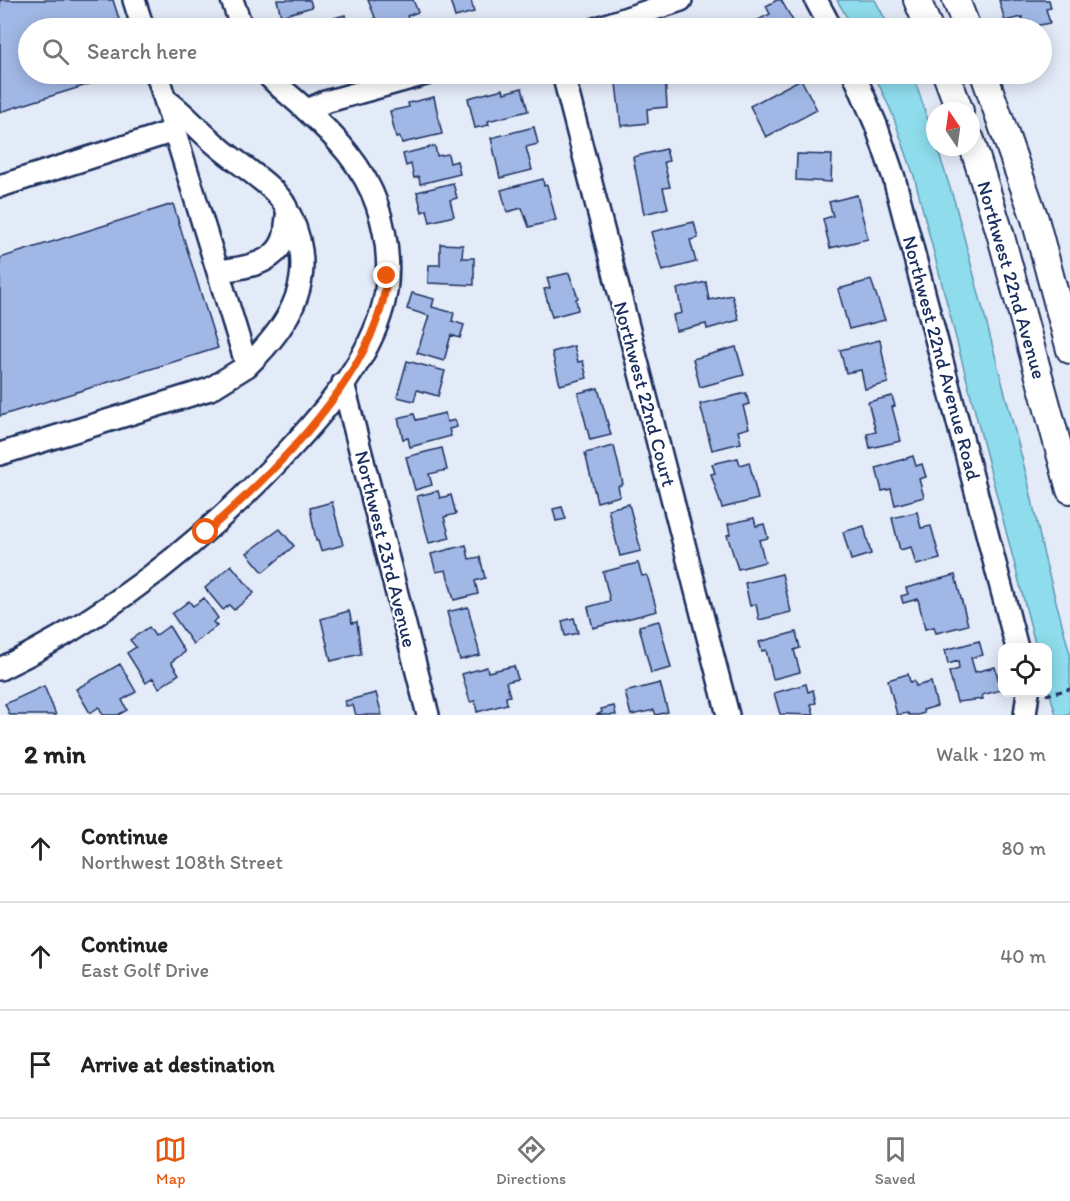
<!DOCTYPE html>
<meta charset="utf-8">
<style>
:root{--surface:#fff;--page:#f6f6f6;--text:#222;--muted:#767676;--line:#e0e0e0;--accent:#ea580c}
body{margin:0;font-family:Itim,sans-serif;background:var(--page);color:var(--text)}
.controls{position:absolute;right:18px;bottom:18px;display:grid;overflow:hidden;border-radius:12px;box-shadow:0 3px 15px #0003}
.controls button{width:54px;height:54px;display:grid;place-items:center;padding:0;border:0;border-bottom:2px solid var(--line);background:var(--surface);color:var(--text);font:30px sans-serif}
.compass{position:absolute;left:926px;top:102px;width:54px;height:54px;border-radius:50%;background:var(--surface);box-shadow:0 3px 15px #0003;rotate:347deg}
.stop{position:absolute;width:18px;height:18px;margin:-14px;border:4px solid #ea580c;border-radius:50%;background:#fff}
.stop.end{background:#ea580c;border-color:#fff;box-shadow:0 2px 6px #0008}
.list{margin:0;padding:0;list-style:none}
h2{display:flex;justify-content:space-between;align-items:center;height:78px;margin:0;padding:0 24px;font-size:26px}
h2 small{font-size:20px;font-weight:400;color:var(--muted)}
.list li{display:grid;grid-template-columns:39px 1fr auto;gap:18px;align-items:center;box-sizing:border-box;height:108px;padding:0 24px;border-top:2px solid var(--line)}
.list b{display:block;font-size:22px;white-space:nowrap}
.list p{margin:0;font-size:20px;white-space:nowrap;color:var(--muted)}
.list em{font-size:20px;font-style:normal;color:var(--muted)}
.icon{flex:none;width:33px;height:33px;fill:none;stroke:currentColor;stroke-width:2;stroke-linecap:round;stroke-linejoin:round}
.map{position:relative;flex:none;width:1070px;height:715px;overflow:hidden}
.search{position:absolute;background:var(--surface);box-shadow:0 3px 15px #0003;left:18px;right:18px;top:18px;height:66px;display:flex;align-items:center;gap:15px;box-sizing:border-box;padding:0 21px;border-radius:33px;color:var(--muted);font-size:22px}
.sheet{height:402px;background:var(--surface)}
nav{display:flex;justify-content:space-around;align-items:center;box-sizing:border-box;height:84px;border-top:2px solid var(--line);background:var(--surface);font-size:16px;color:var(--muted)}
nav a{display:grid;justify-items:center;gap:3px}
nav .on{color:var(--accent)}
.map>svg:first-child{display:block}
.water{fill:#8edcec;stroke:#6097b3;stroke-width:1.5}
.building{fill:#a1b8e6;stroke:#1b2f5e;stroke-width:1.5}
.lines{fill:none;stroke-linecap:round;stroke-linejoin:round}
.minor-casing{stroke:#1b2f5e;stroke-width:26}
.major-casing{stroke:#1b2f5e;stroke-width:30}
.path{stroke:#1b2f5e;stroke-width:3;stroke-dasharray:6 4.5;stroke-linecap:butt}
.minor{stroke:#fff;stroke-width:21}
.major{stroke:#fff;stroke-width:26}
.route{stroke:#ea580c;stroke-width:8}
.labels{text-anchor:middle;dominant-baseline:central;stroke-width:4.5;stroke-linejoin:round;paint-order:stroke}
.street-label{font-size:20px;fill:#1b2f5e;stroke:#fff}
</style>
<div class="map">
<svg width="1070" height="715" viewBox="0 0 1070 715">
<rect width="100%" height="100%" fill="#e3eaf8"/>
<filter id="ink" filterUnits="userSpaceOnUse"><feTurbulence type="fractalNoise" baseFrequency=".0167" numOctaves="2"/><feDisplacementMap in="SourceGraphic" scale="12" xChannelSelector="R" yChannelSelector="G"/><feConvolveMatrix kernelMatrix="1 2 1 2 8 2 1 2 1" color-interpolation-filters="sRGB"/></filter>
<g filter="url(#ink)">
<path class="water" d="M837,0H875L890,28H853Z
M874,74H913L955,203L1028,481L1044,556L1070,654V715H1056L1048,687V648L1036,647L914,176L892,113Z"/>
<path class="building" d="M0,0H113L122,28H28V74H122L0,112Z
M277,0H310L312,7L281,16Z
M368,0H413L418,12L407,16L411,25L393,28L391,23L379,27Z
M450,0H471L474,12L455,17Z
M777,0H781L796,26L791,28H752L750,24L770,14L766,6Z
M999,0H1049L1051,8L1046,9L1050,23L1025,28L1022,17L1005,21Z
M345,15L348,28H317L316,23Z
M623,74H665L667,107L647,109L648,123L621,126L615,75Z
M801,79L817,110L766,137L750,106Z
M522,88L528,111L488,121L489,125L475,128L468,98L503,89L504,93Z
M434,97L442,134L402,143L400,137L396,138L390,111L409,107L408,103Z
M534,127L538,144L526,147L532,170L500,178L491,138Z
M435,146L437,156L448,154L450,163L457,161L460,174L420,184L419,177L414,178L411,164L406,166L403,154Z
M666,149L669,161L664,162L670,187L663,188L668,208L644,214L633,157Z
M797,154L832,155L831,182L796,180Z
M543,179L544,186L547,185L556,220L529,227L522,208L507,212L501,190Z
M453,183L457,198L450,200L454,216L430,222L427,210L422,212L417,192Z
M857,195L868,239L830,248L823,219L833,216L829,202Z
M173,204L218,348L0,416V258Z
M694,222L698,238L690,240L696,262L662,271L651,232Z
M440,244L463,245L462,258H474V285L428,283L429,265H440Z
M569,273L578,298L576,299L578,310L552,317L544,289L550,288L547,278Z
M871,280L885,320L849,329L838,289Z
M706,282L709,300L732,295L739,320L707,329L706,324L676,331L673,315L682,313L677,289Z
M412,293L434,299L432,307L454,313L452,321L464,325L460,338L451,335L444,361L417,353L429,316L407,309Z
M880,340L888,383L865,389L861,370L846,373L840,350Z
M574,346L578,362L583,361L587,378L560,385L552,352Z
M736,347L744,375L700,387L693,359Z
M407,361L445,371L438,396L417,390L414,401L397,397Z
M598,388L611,435L590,440L578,393Z
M746,393L749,404L743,406L749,428L738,431L741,443L712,450L700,404Z
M892,396L895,406L892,407L901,441L870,448L867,434L876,432L868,402Z
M445,413L447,422L455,420L457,427L449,429L451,436L410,447L408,438L403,439L398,418L414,414L416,420Z
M614,446L623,484L618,486L620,496L597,502L585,453Z
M442,448L447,470L429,474L432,485L415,490L406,457Z
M913,456L916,466L922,464L926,477L919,479L924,497L895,505L891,489L882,491L876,468Z
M738,458L740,465L749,462L758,499L722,508L711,474L715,473L712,464Z
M438,491L440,498L451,495L456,514L444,517L450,538L429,543L417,496Z
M332,502L343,545L321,551L318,541H316L310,508Z
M629,504L641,551L620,556L608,509Z
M562,507L566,519L556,521L553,509Z
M917,512L921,528L931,526L940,559L916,565L911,547L900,550L892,518Z
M754,518L756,526L764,524L768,538L759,540L765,562L738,569L727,535L730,534L728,524Z
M864,526L871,554L851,560L843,532Z
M280,529L294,546L263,572L247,553Z
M466,545L469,559L480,557L485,578L475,581L478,594L454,600L446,570L436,572L431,554Z
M638,563L642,576L647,575L657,611L593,628L588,607L610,601L603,572Z
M231,565L254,593L234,610L229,605L223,610L205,588Z
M782,574L791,612L759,620L756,604L750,606L745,583Z
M955,575L968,625L936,633L934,627L925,629L918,599L903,603L901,596L908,594L906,588Z
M204,598L218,618L213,622L217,626L193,644L172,614L189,601L193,606Z
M468,607L480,655L460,660L447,612Z
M349,611L352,623L357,622L361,654L331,661L321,619Z
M574,618L578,633L565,636L562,621Z
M659,621L671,668L651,673L639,626Z
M169,626L185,652L171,662L179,674L159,688L153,678L146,683L127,653L136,647L130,640L149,627L155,636Z
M796,632L800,648L794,650L800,672L773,679L766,650L762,651L759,642Z
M979,641L983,655L971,658L975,672L995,667L1001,690L982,695L983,699L957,702L949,672L959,669L958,661L948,664L945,650Z
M120,664L136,692L122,700L127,710L118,715H103L99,707L90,713L76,689Z
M514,666L518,679L506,682L510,696L506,697L507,704L477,712L475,701L470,702L462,674L487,667L488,672Z
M908,674L910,682L914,681L916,686L931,682L937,706L923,710L924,713L918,715H909L908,713L897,715L888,680Z
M660,683L668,712L656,715L654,710L631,715L625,692Z
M806,684L808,692L813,690L816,703L811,704L814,715L780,714L774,693Z
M44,686L56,715H10L5,704Z
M376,693L382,715H356L353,705L346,706L345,701Z
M614,706L616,715H597L602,712L601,709Z"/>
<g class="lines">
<defs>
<path id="minor" d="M134,0L143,28
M232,0L242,28
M816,0L831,28
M597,28L681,0
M563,74L728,715
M854,74L876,125L894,178L1017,648
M165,99C186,114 200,132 220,148C237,163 277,187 286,207C288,211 287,219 286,225C286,262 248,268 218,271
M307,110L325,102L426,74
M0,186L174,131
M247,366C292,323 319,276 290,215
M343,383L428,715
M0,454L210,389L247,366L157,74
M0,669C111,616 205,540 288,451C324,412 363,367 380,316C392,281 389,240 377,205C364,167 336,137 307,111C294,98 279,88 267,74
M1025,715L1028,692"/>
<path id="major" d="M917,0L929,28
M956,0L967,28
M946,74L960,111
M984,74L1035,219L1070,350
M971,140L1000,233L1070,490"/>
</defs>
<use href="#minor" class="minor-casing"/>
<use href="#major" class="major-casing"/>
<path class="path" d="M1046,695L1070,689"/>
<use href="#minor" class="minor"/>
<use href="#major" class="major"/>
</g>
</g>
<g class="lines" filter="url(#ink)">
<path class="route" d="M206,532C275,472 379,370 387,276"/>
</g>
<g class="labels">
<g class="street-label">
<text transform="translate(1012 280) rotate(74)">Northwest 22nd Avenue</text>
<text transform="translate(942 358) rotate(75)">Northwest 22nd Avenue Road</text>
<text transform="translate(645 394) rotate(75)">Northwest 22nd Court</text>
<text transform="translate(386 549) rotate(76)">Northwest 23rd Avenue</text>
</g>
</g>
</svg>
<div class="controls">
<button><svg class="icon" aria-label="locate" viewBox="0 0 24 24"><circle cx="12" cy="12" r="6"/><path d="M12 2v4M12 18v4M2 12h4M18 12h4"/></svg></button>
</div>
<svg class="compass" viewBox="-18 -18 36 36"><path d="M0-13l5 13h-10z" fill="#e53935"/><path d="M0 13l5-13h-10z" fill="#767676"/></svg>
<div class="stop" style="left:206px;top:532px"></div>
<div class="stop end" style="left:387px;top:276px"></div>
<div class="search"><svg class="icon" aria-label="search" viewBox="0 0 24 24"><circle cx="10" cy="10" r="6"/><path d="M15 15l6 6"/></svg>Search here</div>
</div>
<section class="sheet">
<h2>2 min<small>Walk · 120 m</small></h2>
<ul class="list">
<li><svg class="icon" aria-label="ahead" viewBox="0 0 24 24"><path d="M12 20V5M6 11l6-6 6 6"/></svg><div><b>Continue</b><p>Northwest 108th Street</p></div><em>80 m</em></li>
<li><svg class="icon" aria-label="ahead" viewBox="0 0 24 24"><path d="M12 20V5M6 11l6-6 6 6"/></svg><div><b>Continue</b><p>East Golf Drive</p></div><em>40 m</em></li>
<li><svg class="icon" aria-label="arrive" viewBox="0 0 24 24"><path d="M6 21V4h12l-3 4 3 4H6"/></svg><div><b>Arrive at destination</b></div></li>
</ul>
</section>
<nav>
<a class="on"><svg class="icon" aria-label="map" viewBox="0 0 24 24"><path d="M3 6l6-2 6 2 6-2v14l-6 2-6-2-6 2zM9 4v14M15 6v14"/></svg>Map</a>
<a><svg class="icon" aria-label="directions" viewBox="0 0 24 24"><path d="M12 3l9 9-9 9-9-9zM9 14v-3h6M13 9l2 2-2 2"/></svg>Directions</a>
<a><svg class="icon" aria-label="saved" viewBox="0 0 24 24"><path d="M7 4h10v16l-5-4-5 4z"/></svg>Saved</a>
</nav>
